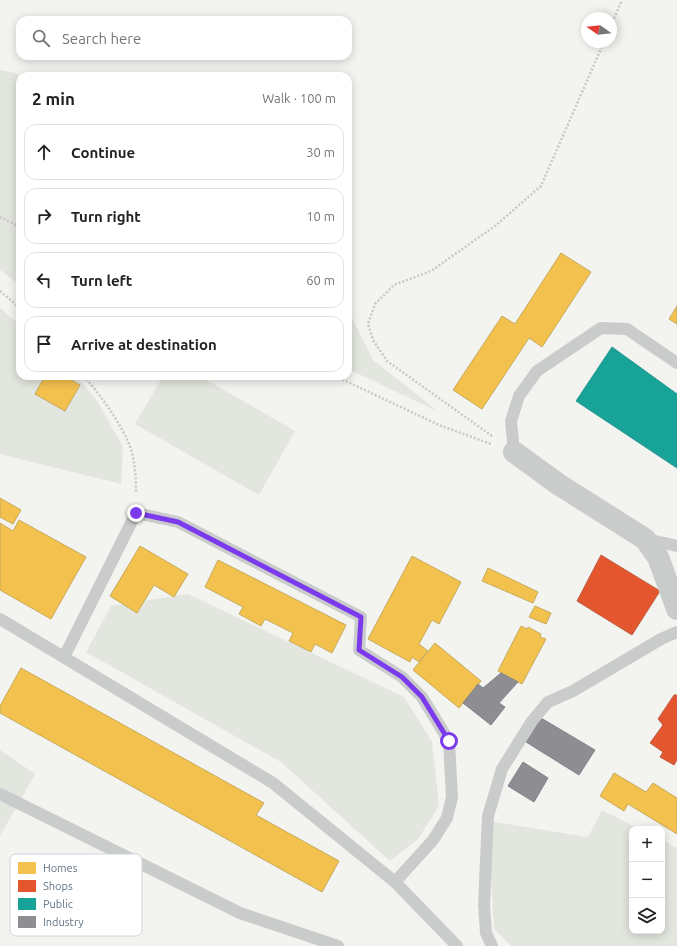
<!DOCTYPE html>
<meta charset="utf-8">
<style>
:root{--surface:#fff;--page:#f2f2f2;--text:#222;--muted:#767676;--line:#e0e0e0}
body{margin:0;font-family:Ubuntu,sans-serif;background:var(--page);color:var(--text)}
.controls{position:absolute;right:12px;bottom:12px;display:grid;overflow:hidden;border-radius:8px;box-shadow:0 2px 10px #0003}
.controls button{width:36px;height:36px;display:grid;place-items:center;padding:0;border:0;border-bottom:1px solid var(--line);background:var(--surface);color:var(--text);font:20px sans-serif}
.compass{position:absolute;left:581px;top:12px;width:36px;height:36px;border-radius:50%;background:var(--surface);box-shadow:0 2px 10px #0003;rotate:284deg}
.stop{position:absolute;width:12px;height:12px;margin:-9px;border:3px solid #7c3aed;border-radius:50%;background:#fff}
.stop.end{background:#7c3aed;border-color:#fff;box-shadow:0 1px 4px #0008}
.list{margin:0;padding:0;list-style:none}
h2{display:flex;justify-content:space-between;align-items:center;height:52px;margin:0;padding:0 16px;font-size:17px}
h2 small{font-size:13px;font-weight:400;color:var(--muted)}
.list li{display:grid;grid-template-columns:26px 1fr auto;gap:12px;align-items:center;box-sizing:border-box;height:56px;margin:0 8px 8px;padding:0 8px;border:1px solid var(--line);border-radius:12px}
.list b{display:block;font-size:15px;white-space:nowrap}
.list em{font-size:13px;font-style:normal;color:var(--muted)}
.icon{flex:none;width:22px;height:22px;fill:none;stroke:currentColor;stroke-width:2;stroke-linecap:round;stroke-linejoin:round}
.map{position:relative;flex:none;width:677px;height:946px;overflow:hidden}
.search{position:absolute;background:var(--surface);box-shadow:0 2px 10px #0003;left:16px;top:16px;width:336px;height:44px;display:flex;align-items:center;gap:10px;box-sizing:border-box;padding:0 14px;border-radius:12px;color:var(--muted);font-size:15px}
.panel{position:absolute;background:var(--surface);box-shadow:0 2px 10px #0003;left:16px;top:72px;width:336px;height:308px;border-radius:12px}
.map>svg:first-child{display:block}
.green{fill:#e2e6de}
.homes{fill:#f2c14e;stroke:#c6aa5e}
.shops{fill:#e4572e;stroke:#bd5f48}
.public{fill:#17a398;stroke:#2d9592}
.industry{fill:#8d8d92;stroke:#80858e}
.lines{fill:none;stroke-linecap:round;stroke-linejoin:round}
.path{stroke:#c8c8c9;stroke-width:2.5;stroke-dasharray:2 2;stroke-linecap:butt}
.service{stroke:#cacccc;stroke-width:12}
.minor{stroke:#cacccc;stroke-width:22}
.route{stroke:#7c3aed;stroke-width:5}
.key{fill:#fff;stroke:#d0d5da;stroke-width:1}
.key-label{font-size:11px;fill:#617383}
</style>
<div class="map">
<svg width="677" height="946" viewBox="0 0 677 946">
<rect width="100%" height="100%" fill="#f3f3f0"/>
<path class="green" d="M0,70L16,73L20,79V285L0,270Z
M0,308L20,325V376H76L96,399L123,447L121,484L0,454Z
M348,310L373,360L439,412L348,369Z
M163,376H200L295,431L259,495L135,424Z
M188,594L404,697L432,742L439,806L418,839L390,861L281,762L86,652L111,606Z
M0,750L35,774L0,836Z
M602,810L639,829H632V931H662V840L677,848V946H511L494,929L488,821L588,837Z"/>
<path class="homes" d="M561,253L591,272L542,347L529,338L482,409L453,390L502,316L515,324Z
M677,306V324L669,319Z
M45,376H64L80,385L65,411L35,394Z
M0,498L21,510L13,524L0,517Z
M19,520L86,557L51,619L0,590V523L13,531Z
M140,546L188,574L174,597L154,585L137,613L110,596Z
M412,556L461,582L439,624L432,620L419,644L428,651L419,662L412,657L410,662L368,639Z
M218,560L346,625L332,653L315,644L311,652L289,641L293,633L265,619L261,626L239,614L243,607L205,587Z
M488,568L538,592L533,603L482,581Z
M535,606L551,613L546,624L529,617Z
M521,626L527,629L528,627L541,634L540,637L546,639L522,684L498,671Z
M435,643L481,681L459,708L413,670Z
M21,668L264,803L256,815L339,861L322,892L0,713V706Z
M614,773L646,792L653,783L677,798V834L628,804L624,811L600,796Z"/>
<path class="shops" d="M601,555L660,591L632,635L577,601Z
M674,695H677V760L674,765L660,757L663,752L650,743L663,725L658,719Z"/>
<path class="public" d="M612,347L677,394V468L576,401Z"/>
<path class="industry" d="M501,673L518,682L499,703L505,707L491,725L463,703L478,684L483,688Z
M541,718L595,750L579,775L526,742Z
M523,762L548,778L534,802L508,786Z"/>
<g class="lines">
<path class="path" d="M611,26L622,0
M0,217L20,227
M0,291L20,308
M84,376C100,395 119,420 129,444C135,458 136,477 136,493
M335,376L439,425L491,444
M492,436L387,361L373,340L368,324L375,304L394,285L431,271L495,226L541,186L604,42"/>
<path class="service" d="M514,452L511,421L519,396L537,371L601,328L627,329L677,363
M646,539L677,546
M0,619L273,783L395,882L457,946
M64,657L136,513L178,522L361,617L359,650L402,677L422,697L449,741L452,797L447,818L433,840L395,882
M0,794L240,913L338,946
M492,946L486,933L484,905L488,816L502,769L532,721L548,702L573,691L661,639L677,632"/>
<path class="minor" d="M514,452L558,484L645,539L658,557L677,609"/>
</g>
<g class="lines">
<path class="route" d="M136,513L178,522L361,617L359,650L402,677L422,697L449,741"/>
</g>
<rect x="10" y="854" width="132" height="82" rx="6" class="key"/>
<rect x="18" y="862" width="18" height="12" fill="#f2c14e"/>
<rect x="18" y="880" width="18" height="12" fill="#e4572e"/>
<rect x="18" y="898" width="18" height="12" fill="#17a398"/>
<rect x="18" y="916" width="18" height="12" fill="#8d8d92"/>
<g class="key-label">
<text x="43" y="872">Homes</text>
<text x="43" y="890">Shops</text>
<text x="43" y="908">Public</text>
<text x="43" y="926">Industry</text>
</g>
</svg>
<div class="controls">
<button>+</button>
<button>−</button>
<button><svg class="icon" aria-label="layers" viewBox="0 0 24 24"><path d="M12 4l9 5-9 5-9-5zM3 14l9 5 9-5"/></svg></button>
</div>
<svg class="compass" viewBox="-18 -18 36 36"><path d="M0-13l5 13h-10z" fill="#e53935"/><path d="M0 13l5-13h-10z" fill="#767676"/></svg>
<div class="stop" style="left:449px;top:741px"></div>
<div class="stop end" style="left:136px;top:513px"></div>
<div class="search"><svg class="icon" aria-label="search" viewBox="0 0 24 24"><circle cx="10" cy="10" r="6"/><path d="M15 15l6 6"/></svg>Search here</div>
<section class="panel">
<h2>2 min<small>Walk · 100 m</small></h2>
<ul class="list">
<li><svg class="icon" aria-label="ahead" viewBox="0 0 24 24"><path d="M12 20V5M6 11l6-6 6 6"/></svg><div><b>Continue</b></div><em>30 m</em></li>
<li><svg class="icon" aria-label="right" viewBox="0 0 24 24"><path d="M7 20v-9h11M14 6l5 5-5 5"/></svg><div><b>Turn right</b></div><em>10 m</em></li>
<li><svg class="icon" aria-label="left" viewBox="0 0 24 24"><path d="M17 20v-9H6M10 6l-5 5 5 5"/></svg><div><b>Turn left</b></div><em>60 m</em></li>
<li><svg class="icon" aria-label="arrive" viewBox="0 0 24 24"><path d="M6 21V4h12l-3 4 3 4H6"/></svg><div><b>Arrive at destination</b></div></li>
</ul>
</section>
</div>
